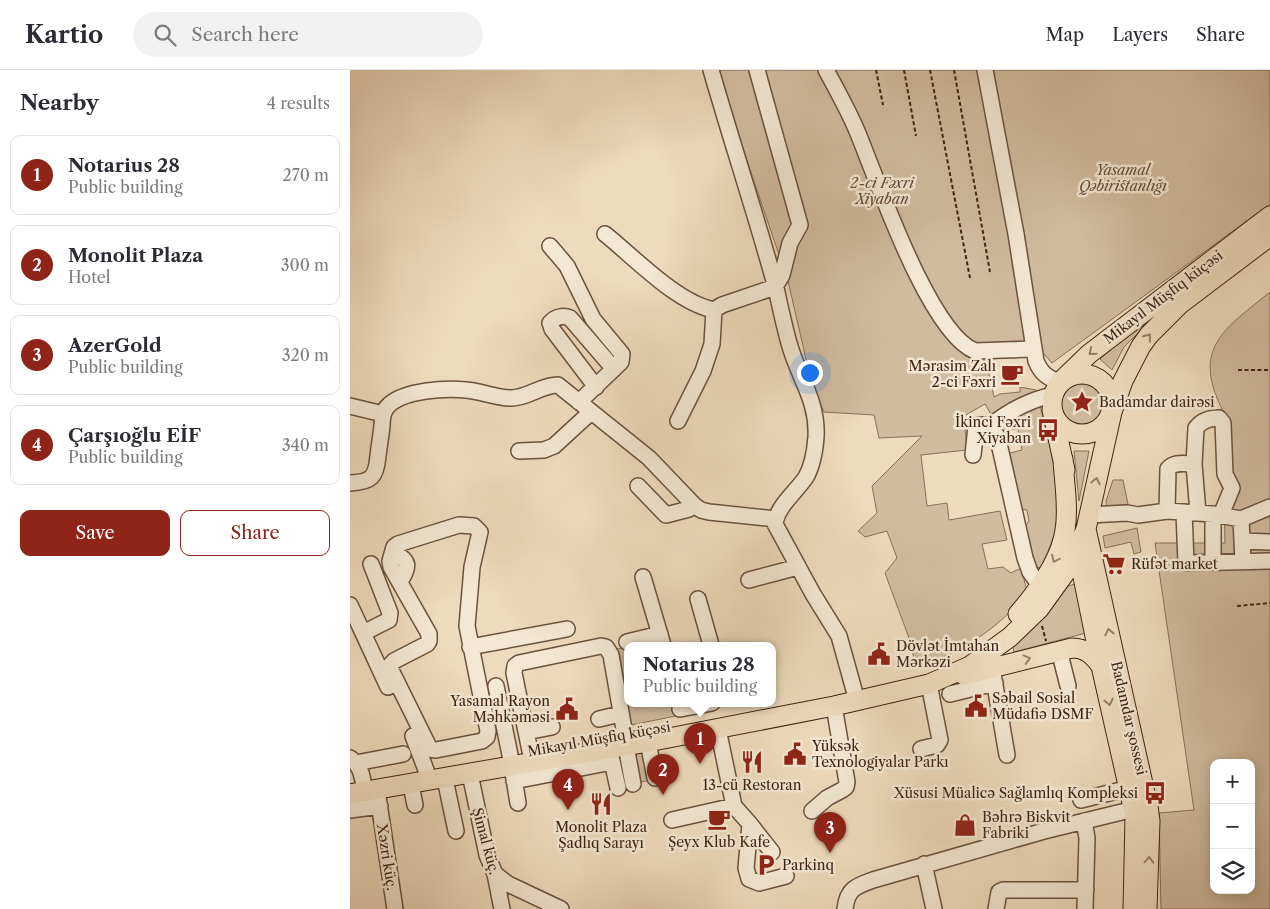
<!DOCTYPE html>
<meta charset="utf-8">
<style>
:root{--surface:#fff;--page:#f2f2f3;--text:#2b2b33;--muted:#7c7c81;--line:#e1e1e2;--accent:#8f2418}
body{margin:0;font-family:"Libre Caslon Text",serif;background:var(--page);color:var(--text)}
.controls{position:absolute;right:15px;bottom:15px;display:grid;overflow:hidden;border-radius:10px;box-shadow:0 2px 12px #0003}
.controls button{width:45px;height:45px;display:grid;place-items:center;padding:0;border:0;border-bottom:1px solid var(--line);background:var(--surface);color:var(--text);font:25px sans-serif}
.you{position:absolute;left:459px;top:302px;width:18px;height:18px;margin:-12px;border:4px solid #fff;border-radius:50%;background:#1a73e8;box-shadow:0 0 0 8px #1a73e833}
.badge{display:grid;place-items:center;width:32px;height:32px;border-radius:50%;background:var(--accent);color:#fff;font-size:16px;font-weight:700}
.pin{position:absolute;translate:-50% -41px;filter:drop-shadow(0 1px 2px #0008)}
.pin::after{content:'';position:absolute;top:26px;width:18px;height:15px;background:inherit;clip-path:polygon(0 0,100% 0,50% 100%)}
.popup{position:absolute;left:274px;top:572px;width:152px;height:65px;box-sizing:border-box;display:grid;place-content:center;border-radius:10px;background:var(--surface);filter:drop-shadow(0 1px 4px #0005);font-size:16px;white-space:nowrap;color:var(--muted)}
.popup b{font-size:19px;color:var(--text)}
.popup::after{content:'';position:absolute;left:50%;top:100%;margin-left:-10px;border:10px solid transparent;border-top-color:var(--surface)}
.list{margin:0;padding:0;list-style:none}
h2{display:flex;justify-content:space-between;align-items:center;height:65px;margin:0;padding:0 20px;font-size:21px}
h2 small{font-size:16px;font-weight:400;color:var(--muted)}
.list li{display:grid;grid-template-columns:32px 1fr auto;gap:15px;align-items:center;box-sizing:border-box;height:80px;margin:0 10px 10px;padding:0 10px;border:1px solid var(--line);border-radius:10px}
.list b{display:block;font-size:19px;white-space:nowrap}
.list p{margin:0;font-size:16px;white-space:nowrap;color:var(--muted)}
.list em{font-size:16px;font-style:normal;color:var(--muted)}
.actions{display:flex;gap:10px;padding:15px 20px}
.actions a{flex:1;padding:11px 0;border:1px solid var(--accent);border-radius:10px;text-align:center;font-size:18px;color:var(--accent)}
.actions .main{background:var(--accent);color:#fff}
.icon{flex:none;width:28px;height:28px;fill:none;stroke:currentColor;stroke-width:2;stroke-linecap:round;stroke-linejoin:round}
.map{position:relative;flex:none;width:920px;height:839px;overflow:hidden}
header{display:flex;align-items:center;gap:30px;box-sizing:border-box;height:70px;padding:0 25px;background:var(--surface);border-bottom:1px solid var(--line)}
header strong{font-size:24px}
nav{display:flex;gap:28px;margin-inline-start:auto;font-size:18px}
.search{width:350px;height:45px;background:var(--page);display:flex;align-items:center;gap:12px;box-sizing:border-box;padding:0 18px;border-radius:28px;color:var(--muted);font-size:19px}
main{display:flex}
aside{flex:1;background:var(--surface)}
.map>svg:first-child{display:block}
.green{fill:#d1bb9f;stroke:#896f5a;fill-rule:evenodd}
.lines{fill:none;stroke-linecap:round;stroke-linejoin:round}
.minor-casing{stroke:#6c513e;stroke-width:18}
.major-casing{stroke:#412314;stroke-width:21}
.path{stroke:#412314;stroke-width:2;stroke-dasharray:4 2.5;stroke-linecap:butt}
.minor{stroke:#f4e7d3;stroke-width:15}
.major{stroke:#eedabc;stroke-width:19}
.oneway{stroke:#987e68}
.labels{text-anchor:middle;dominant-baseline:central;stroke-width:5;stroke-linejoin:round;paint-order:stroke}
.park-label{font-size:14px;font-style:italic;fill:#654937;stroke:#f4e7d3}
.street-label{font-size:14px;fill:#412314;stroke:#f4e7d3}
.poi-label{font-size:14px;fill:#412314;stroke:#f4e7d3;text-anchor:start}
</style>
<header>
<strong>Kartio</strong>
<div class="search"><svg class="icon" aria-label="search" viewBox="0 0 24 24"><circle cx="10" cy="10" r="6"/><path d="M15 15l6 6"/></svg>Search here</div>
<nav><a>Map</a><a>Layers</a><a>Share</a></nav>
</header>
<main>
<aside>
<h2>Nearby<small>4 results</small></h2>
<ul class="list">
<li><span class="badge">1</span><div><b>Notarius 28</b><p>Public building</p></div><em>270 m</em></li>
<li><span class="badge">2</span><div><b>Monolit Plaza</b><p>Hotel</p></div><em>300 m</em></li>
<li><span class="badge">3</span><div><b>AzerGold</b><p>Public building</p></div><em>320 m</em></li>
<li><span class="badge">4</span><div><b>Çarşıoğlu EİF</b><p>Public building</p></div><em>340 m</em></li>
</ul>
<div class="actions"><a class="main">Save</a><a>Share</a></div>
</aside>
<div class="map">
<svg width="920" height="839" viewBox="0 0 920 839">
<rect width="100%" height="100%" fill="#eedabc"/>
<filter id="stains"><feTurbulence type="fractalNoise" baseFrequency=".004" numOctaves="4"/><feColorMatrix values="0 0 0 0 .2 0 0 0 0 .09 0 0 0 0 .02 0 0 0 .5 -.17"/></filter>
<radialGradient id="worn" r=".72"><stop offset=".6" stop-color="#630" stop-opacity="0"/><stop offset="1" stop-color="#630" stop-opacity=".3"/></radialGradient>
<path class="green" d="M369,0H628L681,270L637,275L634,281L644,327L650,324L670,322V317L686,320C697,364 715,420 704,465C701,476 695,487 691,498L683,496L674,458L679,451L677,440L668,439L656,384L672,380L668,359L651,361L635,334L614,346L617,380L571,385L577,436L597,433L599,450L650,441L657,470L632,474L638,499L653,497L661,503L671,498L677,521C653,557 607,585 566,597L559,568L535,503L547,488L537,461L515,467L508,461L527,443L522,416L572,366L529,368L524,345L474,342L462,315L438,211L397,91Z
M643,0H920V134L702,293L693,283Z
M920,222V839H811L809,743L844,740L805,473H875L872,339C841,277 876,258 920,222ZM864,693H901V820H864Z
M795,250L798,253L774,277L762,300L750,289Z
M711 335a21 21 0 1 1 42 0a21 21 0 1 1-42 0Z
M724,381H739L729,431Z
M763,410H773L780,444L758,448L756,431Z
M787,458L791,482L784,484L781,472L755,478L753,466Z
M725,514L736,563L664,582L662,573L690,547L718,516Z
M277,577L278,633H322L326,646L281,655L267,579Z
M295,682L301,710L286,713L280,685Z"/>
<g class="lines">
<defs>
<path id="minor" d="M361,0C382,73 406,145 426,218C430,236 434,255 439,273C448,307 468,330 466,367C465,380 463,395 456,407C447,421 427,436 425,454L463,524L489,566L504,620
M476,0C487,20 498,40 507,61C527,109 579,263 625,281L683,279
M635,0L666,164L686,291C691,303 697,308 710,312
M255,164C285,188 327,233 364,240
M200,176L217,196L243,249L272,284L271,292L229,332
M246,317L202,259L200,253C205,247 213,245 220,248L264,299
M0,336L33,344
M328,351L353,301L362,274L364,240L372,235L425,217L432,205L440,173L450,155L407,0
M640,356C659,341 678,330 703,325
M169,381L194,380L204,376L241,342
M623,385L626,356L630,355L640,356L647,366L650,378L675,488L680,502L690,516
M0,413C22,412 26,407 28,386C29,376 31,366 32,356C32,348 33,340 39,335C55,320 95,318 116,320C131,321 146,328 161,328C178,328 191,315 208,315L299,388L344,435L351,440L359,442L426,449
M288,416L316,445L339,439L344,435
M817,441L818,399C824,391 835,394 844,394
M834,442L836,493L920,491
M848,443L844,394L846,358C852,350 860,348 869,348L873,353L875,404L882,418L871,445
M863,444V492
M739,445L777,443L788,445L817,441L863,444L891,449L893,492
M891,449L920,437
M109,455L124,456L130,462L122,497L117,556L138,661L137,667L132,671L86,680L80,679L40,598L41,594L44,591L77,574L79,571V564L41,497L40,491L44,477L48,474Z
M893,471L920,472
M43,482C61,491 59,496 50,512
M293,507L313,575
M399,510L448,497
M348,529L361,575
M0,535L38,617
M13,563L39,550L40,543L21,494
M277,572L310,564
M120,577L217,559
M709,580L718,616
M642,598L657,685
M146,616L160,685
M600,624L645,613
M330,639L362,633
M249,649L270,644
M368,659L384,736L400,754L422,782
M176,662L202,657
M63,666L76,700
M298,672L305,708
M276,676L283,714
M571,679L587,675L590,670L579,614
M180,681L164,603L165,596L169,593L251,576L256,577L261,585L275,665
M260,682L268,718
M0,688C8,694 11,700 13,711
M6,693L53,684
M163,703L168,733
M120,704L137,785L145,804L152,839
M95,709L106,761
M164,711L262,692
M61,715L65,735
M27,720L45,839
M731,730L779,718
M0,740L30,736
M462,741L477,728L492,720L496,717L497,712L484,636
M322,750L384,736
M734,751L737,768L735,839
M400,754L396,798L399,809L409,813L436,806
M574,794L584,839
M145,804L158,814L211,839
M495,839C497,819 506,816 523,810L694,761L784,739
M646,839L649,822L653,820H736"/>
<path id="major" d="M702 334a30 30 0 1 1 60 0a30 30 0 1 1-60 0Z
M710,312L739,284L920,146
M702,340L715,400
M736,459L798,736L800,751L797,839
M727,477L751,596L785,746L783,839
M668,544C688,521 711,491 715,460C719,437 714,412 713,389
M614,605L722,578C736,578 743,585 751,596
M0,724L298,672L484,636L579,614L620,596L660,567L689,539L720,496L736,459L762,342L773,311L791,276L799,265L829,235L920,166"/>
</defs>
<use href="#minor" class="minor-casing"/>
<use href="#major" class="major-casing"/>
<path class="path" d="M526,0L533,35
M554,0L566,66
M580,0L620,208
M604,0L640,202
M888,300H920
M887,536L920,533
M692,556L696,571"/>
<use href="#minor" class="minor"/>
<use href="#major" class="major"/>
</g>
<defs><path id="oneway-chevron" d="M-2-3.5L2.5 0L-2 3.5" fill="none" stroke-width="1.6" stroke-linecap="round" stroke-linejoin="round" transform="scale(1.25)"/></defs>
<g class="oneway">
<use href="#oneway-chevron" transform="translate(798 267) rotate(-52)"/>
<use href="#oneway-chevron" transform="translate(742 282) rotate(141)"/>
<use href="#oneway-chevron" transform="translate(746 411) rotate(-78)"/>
<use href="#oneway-chevron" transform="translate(705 489) rotate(116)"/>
<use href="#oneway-chevron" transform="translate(759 562) rotate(-103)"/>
<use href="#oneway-chevron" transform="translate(677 589) rotate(-15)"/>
<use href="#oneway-chevron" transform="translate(759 632) rotate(77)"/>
<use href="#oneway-chevron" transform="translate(799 790) rotate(-88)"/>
</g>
<defs>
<symbol id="cafe-bare" viewBox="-9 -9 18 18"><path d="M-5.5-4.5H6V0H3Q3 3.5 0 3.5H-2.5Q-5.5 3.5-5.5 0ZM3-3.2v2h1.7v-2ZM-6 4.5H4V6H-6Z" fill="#8f2418" stroke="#f4e7d3" stroke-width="2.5" paint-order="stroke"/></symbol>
<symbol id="sight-bare" viewBox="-9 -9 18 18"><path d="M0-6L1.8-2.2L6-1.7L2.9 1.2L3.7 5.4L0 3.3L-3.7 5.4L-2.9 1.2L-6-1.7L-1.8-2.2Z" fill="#8f2418" stroke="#f4e7d3" stroke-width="2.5" paint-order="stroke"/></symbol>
<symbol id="bus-bare" viewBox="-9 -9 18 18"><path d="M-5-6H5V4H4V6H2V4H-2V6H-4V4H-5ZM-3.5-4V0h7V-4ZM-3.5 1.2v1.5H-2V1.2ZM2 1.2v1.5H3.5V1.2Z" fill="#8f2418" stroke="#f4e7d3" stroke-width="2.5" paint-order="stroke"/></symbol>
<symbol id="supermarket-bare" viewBox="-9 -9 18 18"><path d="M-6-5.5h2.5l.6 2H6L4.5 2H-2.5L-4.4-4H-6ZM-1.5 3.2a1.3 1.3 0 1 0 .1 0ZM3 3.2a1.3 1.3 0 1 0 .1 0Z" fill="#8f2418" stroke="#f4e7d3" stroke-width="2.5" paint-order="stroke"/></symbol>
<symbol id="civic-bare" viewBox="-9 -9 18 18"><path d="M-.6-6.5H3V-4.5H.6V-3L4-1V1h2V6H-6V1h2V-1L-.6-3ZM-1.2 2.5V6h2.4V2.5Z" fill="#8f2418" stroke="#f4e7d3" stroke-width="2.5" paint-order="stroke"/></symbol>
<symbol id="restaurant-bare" viewBox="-9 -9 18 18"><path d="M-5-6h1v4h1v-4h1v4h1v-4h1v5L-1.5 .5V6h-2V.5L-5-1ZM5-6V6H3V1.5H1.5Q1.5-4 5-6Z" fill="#8f2418" stroke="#f4e7d3" stroke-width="2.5" paint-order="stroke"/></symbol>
<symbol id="shop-bare" viewBox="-9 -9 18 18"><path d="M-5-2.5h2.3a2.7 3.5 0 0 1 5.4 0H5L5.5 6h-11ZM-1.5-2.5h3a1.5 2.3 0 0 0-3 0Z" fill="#8f2418" stroke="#f4e7d3" stroke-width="2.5" paint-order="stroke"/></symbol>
<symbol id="parking-bare" viewBox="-9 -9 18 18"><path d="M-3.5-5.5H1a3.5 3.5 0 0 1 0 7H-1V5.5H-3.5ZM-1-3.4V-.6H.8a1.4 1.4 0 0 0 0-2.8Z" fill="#8f2418" stroke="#f4e7d3" stroke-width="2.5" paint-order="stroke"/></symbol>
</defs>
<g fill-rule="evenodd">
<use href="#cafe-bare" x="646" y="288" width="32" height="32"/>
<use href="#sight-bare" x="716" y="316" width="32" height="32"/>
<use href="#bus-bare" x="682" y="344" width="32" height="32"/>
<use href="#supermarket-bare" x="748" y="478" width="32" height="32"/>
<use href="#civic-bare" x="513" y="568" width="32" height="32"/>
<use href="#civic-bare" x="610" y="620" width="32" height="32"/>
<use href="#civic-bare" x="201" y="623" width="32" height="32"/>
<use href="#civic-bare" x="429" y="668" width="32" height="32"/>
<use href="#restaurant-bare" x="386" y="676" width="32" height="32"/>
<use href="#bus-bare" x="789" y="707" width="32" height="32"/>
<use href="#restaurant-bare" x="235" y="718" width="32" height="32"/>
<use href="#cafe-bare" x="353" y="733" width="32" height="32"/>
<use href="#shop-bare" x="599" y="739" width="32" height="32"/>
<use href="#parking-bare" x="400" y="779" width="32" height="32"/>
</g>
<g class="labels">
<g class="park-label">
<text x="773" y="100">Yasamal<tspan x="773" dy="16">Qəbiristanlığı</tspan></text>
<text x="532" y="113">2-ci Fəxri<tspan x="532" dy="16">Xiyaban</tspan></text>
</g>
<g class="street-label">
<text transform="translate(813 227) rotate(-37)">Mikayıl Müşfiq küçəsi</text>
<text transform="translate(779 648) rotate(77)">Badamdar şossesi</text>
<text transform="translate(249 669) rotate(-10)">Mikayıl Müşfiq küçəsi</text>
<text transform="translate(136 771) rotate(75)">Şimal küç.</text>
<text transform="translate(37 787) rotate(81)">Xəzri küç.</text>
</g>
<g class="poi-label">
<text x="646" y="296" text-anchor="end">Mərasim Zalı<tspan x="646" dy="16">2-ci Fəxri</tspan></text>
<text x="749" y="332">Badamdar dairəsi</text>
<text x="681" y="352" text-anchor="end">İkinci Fəxri<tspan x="681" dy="16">Xiyaban</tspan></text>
<text x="781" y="494">Rüfət market</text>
<text x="546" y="576">Dövlət İmtahan<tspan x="546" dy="16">Mərkəzi</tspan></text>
<text x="642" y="628">Səbail Sosial<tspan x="642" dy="16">Müdafiə DSMF</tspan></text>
<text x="200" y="631" text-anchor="end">Yasamal Rayon<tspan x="200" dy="16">Məhkəməsi</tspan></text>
<text x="462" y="676">Yüksək<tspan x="462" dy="16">Texnologiyalar Parkı</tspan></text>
<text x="402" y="715" text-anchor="middle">13-cü Restoran</text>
<text x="788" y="723" text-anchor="end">Xüsusi Müalicə Sağlamlıq Kompleksi</text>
<text x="632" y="747">Bəhrə Biskvit<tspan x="632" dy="16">Fabriki</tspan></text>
<text x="251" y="757" text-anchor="middle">Monolit Plaza<tspan x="251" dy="16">Şadlıq Sarayı</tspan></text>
<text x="369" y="772" text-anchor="middle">Şeyx Klub Kafe</text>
<text x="432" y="795">Parkinq</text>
</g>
</g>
<rect width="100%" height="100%" filter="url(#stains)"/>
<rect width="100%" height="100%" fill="url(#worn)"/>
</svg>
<div class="controls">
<button>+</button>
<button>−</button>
<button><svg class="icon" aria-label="layers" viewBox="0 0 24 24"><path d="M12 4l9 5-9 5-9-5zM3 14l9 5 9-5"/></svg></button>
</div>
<div class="you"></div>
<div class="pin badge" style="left:350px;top:694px">1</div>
<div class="popup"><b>Notarius 28</b>Public building</div>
<div class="pin badge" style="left:313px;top:725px">2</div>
<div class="pin badge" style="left:480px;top:783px">3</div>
<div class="pin badge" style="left:218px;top:740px">4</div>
</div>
</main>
